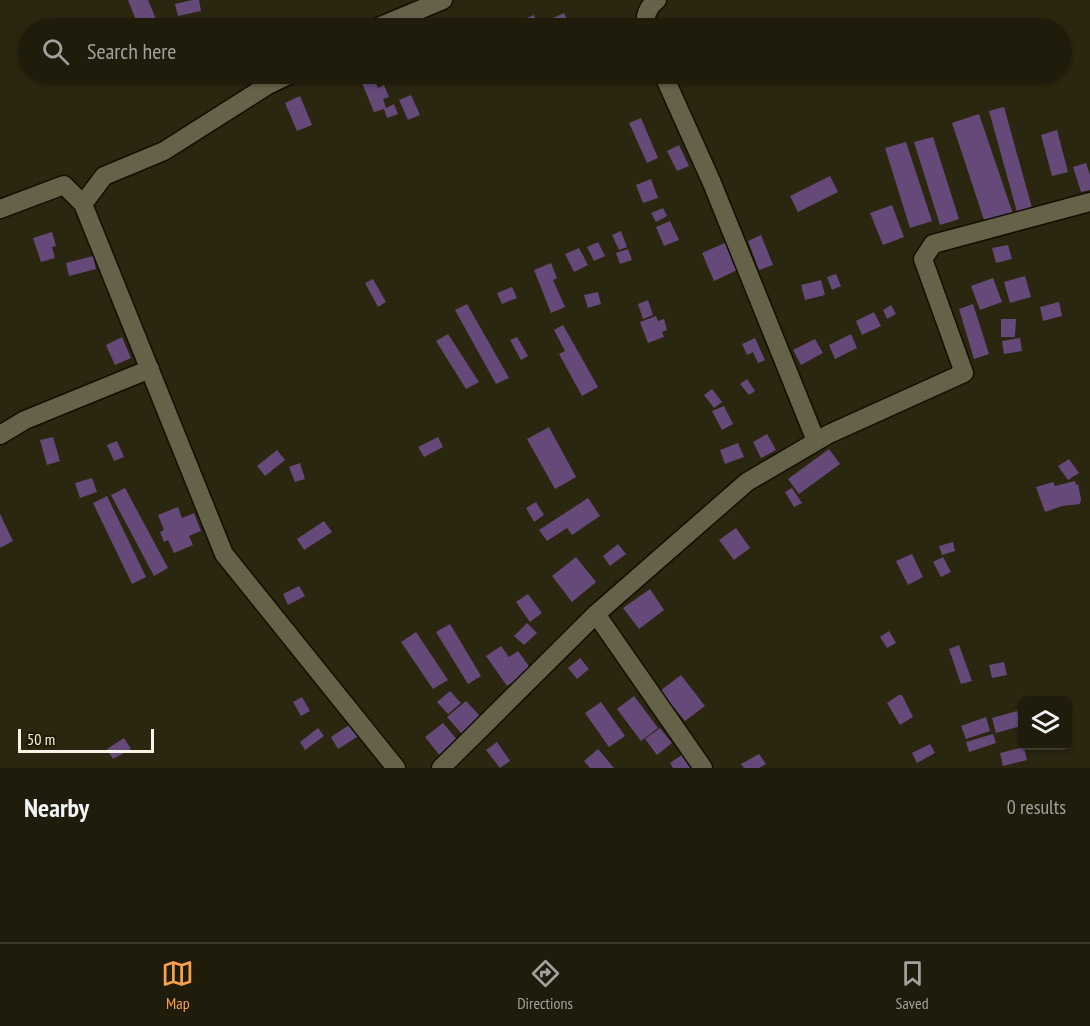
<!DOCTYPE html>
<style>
:root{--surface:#201c0b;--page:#282514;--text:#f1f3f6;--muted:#a2a19d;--line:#3d3a2c;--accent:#f9a04d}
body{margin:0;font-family:"PT Sans Narrow",sans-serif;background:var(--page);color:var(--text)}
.controls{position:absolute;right:18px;bottom:18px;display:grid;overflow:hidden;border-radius:9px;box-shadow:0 2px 4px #0004}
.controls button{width:54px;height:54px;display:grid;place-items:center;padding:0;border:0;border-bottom:2px solid var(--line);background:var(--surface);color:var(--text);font:30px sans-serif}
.scale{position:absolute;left:18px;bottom:15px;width:136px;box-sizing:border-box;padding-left:6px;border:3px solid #f6f4e6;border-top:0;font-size:16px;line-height:21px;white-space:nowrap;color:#f6f4e6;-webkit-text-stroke:4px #201c06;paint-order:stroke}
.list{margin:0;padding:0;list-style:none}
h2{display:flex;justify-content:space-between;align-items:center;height:78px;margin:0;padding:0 24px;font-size:26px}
h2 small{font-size:20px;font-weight:400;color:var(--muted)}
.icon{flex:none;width:33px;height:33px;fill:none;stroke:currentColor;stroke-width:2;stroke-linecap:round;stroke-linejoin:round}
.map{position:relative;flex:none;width:1090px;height:768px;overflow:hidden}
.search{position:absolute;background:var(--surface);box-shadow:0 2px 4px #0004;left:18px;right:18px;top:18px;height:66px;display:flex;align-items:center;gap:15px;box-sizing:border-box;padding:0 21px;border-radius:33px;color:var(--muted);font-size:22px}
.sheet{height:174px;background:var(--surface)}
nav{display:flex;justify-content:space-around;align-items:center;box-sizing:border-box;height:84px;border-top:2px solid var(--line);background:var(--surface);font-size:16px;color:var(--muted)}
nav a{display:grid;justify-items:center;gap:3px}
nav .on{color:var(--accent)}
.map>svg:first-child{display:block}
.building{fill:#654a79}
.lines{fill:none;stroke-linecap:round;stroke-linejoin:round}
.minor-casing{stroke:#120e00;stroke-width:21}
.minor{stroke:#66624a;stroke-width:18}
</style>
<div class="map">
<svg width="1090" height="768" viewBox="0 0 1090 768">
<rect width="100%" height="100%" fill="#2a260f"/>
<path class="building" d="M128,0H148L158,24L147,28H139Z
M192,0H199L201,11L178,16L175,4Z
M564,13L571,28H555L551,19Z
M534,15L539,28H520L517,22Z
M466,74H482L484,77L472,84Z
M374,78L378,88L384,85L389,97L383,99L386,108L394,104L398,114L387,118L384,109L374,112L362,83Z
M411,95L420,115L408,120L399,100Z
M300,96L312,125L297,131L285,103Z
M1004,107L1032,208L1017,212L989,111Z
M979,114L1013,214L985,223L952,123Z
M641,118L658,158L647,163L629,123Z
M1057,130L1068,172L1052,176L1041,135Z
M933,137L959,219L940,225L914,142Z
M906,142L932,221L910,228L885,148Z
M679,145L689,166L677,171L667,151Z
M1086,163L1090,175V190L1081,192L1073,167Z
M830,176L838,192L798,212L790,196Z
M651,179L658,198L643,203L636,185Z
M892,205L904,237L883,245L870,213Z
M663,208L667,216L656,222L651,213Z
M670,221L679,240L664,246L656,227Z
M621,231L627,247L619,250L612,235Z
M52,232L56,246L52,247L55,258L41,262L33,238Z
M761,235L773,265L759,270L748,241Z
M598,242L605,256L594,261L587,247Z
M725,243L737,270L714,281L702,253Z
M1008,245L1012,259L996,263L992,248Z
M579,248L588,265L574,272L565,254Z
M628,249L632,260L620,264L616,253Z
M93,256L96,269L69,276L66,263Z
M551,263L557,278L553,280L565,307L551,313L534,270Z
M836,274L841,286L832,290L827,277Z
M1025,276L1031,297L1010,303L1004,282Z
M993,278L1002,302L980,310L971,286Z
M373,279L386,302L378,307L365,283Z
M821,280L825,295L805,300L801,285Z
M512,287L517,298L502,304L497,293Z
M598,292L601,304L588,308L584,295Z
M648,300L653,315L643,319L638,304Z
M1059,302L1062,316L1043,321L1040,307Z
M467,304L509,378L496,384L455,310Z
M973,304L989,354L974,359L959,309Z
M891,305L896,314L887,319L883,310Z
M874,312L881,326L862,335L856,321Z
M656,316L658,321L664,319L667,330L662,332L664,337L648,343L640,322Z
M1001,319H1016L1015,337H1001Z
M563,325L598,387L582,396L559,354L565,351L554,330Z
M448,334L479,382L466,389L436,341Z
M851,334L857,348L835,359L829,345Z
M122,337L131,358L115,365L106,345Z
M517,337L528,356L521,360L510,340Z
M755,338L765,360L758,363L753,352L747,355L742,344Z
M1020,338L1022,351L1004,354L1002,341Z
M815,339L823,353L801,365L793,350Z
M747,379L755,391L749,395L740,384Z
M712,389L722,402L714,408L704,395Z
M724,406L733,424L722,430L712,411Z
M549,427L576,477L555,489L527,439Z
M767,434L776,450L761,458L753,442Z
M53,437L60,461L47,465L40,440Z
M438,437L443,447L424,457L418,447Z
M117,441L124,457L114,461L107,445Z
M738,443L744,457L725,464L720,450Z
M829,449L840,464L799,494L788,479Z
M277,450L285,460L265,476L257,466Z
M1069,459L1079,473L1068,480L1058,466Z
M300,463L305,479L295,482L289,467Z
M92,478L97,492L80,498L75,483Z
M1075,481L1076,485L1078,484L1081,499L1080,504L1062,506L1045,512L1036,487L1053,482L1055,486Z
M125,488L168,568L154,576L111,495Z
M792,488L802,503L794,507L785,492Z
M107,496L146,577L132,584L93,503Z
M588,498L600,516L572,535L567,528L547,541L539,530Z
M536,502L544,515L534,522L526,508Z
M178,507L182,518L194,513L201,531L189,536L193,545L174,553L168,540L164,542L160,532L164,530L158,515Z
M0,514L13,541L0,548Z
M324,521L332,532L304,550L297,539Z
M736,528L750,548L734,560L719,540Z
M953,542L955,551L942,555L939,546Z
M618,544L626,554L610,566L603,556Z
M912,554L923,577L908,585L896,561Z
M576,557L596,582L572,602L552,576Z
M943,557L951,572L941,577L933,562Z
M299,586L305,596L288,605L283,594Z
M650,589L664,610L639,629L623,608Z
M528,594L542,613L530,622L516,602Z
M527,623L537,633L524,645L514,636Z
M450,624L481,676L468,684L436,632Z
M889,631L896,643L887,648L880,637Z
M416,632L448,680L433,689L401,642Z
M959,645L972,681L961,684L949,649Z
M501,646L509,657L518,651L531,669L507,686L486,656Z
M580,658L589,669L577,679L568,668Z
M1004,662L1007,675L992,678L989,665Z
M681,675L705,706L685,721L660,691Z
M450,691L461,703L448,714L437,702Z
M899,695H902L913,717L900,725L887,703Z
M634,696L658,728L641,741L617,709Z
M302,697L310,711L301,716L293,702Z
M466,701L481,717L462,734L447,717Z
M601,702L625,736L609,747L585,713Z
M1017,711L1021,726L996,733L992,718Z
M986,717L990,731L966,739L961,726Z
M352,723L360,735L338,749L331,737Z
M443,723L459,742L441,757L425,737Z
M318,728L324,736L305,750L300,742Z
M660,728L672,743L657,755L645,739Z
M993,734L996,743L969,752L966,742Z
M124,738L131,749L113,759L107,749Z
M497,742L510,761L500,768L486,750Z
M930,744L935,753L917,763L912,753Z
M1024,747L1027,760L1003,766L1000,753Z
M598,749L614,768H590L584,761Z
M683,754L693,768H673L670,763Z
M759,754L766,764L759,768H744L741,764Z"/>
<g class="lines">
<defs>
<path id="minor" d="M376,28L443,0
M647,28C643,18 648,6 657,0
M663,74L712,183L816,441
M83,204L104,176L164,151L268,85L291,74
M0,209L64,185L83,204L224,554L396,768
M0,435L25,420L150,369
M596,614L703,768
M441,768L596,614L747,482L829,434L964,373L923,259L933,244L1090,202"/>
</defs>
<use href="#minor" class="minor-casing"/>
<use href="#minor" class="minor"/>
</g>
</svg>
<div class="controls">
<button><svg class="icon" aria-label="layers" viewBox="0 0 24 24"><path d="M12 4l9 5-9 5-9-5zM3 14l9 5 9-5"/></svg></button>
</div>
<div class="scale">50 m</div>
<div class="search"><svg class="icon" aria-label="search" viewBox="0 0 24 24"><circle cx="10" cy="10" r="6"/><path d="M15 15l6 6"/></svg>Search here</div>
</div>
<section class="sheet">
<h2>Nearby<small>0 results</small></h2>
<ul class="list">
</ul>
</section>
<nav>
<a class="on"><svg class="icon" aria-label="map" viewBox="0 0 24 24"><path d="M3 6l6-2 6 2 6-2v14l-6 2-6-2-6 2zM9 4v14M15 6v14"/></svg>Map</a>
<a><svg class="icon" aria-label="directions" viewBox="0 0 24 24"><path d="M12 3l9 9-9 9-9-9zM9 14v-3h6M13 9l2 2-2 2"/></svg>Directions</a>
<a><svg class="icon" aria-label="saved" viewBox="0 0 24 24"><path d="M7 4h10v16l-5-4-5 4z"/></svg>Saved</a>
</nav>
